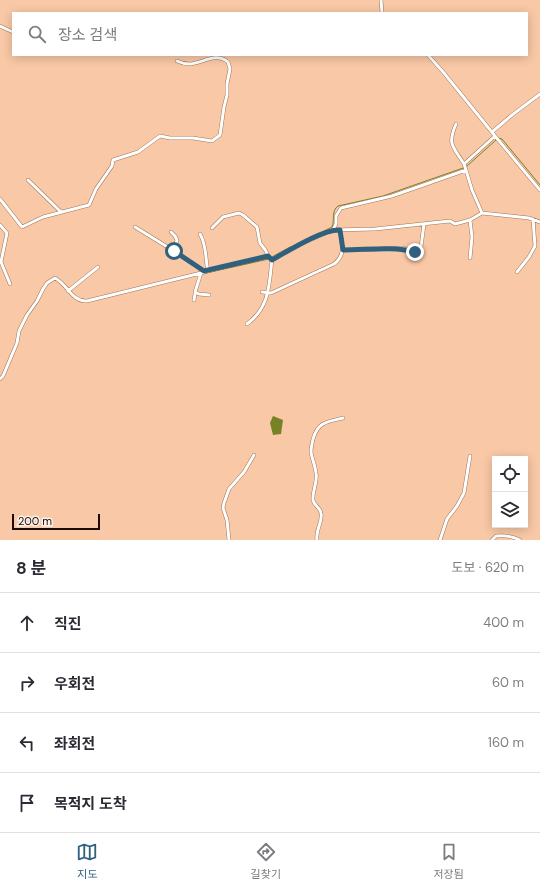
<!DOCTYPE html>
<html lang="ko">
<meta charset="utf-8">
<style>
:root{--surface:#fff;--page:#f2f2f3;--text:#2b2b33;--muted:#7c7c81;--line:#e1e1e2;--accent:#2f617e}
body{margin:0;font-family:"DM Sans","Noto Sans KR",sans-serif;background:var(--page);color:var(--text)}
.controls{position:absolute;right:12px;bottom:12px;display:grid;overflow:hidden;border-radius:0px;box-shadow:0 2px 10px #0003}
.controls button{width:36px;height:36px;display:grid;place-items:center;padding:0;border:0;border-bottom:1px solid var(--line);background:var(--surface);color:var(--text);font:20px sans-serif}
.scale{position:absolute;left:12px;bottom:10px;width:88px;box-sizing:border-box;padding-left:4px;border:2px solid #1b0b02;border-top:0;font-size:11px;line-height:14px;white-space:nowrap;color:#1b0b02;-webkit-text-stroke:3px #fcf2eb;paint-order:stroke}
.stop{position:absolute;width:12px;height:12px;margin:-9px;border:3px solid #2f617e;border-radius:50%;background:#fff}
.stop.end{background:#2f617e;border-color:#fff;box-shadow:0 1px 4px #0008}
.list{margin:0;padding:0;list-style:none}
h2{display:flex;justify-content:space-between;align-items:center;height:52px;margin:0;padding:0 16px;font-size:17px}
h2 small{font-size:13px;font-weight:400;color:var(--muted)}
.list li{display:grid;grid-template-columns:26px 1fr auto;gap:12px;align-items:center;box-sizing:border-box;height:60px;padding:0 16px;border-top:1px solid var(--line)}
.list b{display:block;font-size:15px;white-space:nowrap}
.list em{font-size:13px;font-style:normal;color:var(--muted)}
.icon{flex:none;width:22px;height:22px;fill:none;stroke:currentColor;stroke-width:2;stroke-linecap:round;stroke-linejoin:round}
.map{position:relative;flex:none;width:540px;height:540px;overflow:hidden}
.search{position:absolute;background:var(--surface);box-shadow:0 2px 10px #0003;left:12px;right:12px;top:12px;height:44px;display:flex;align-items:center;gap:10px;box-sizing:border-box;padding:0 14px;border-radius:0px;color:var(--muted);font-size:15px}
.sheet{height:292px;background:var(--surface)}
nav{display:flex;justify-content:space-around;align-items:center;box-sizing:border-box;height:56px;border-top:1px solid var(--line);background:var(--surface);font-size:11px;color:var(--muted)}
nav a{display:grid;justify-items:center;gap:2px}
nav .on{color:var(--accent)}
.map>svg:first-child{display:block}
.water{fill:#778226}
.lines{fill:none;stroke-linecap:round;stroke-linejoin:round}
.stream{stroke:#778226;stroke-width:1}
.minor-casing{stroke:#a17454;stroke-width:4}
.minor{stroke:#fff;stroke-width:3}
.route{stroke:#2f617e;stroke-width:5}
</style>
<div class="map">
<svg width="540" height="540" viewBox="0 0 540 540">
<rect width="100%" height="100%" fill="#f9c8a6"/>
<path class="water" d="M273,416L283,420L281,434L273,435L270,423Z"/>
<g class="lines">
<path class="stream" d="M498,138L502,139L540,185
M304,241L332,227C335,220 331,211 338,206L383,196L466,167L496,140
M272,257L290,247
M206,273L269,259"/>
<defs>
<path id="minor" d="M381,0L382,13
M0,26L13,32
M428,55L444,73L495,136L540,190
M456,124C447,145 453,146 464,164
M492,132L512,115L540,94
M466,170L472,190L482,213
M28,180L61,212
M0,199L22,227L43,217L89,205L96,189L112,166L113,160L138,152L160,136L170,138H193L212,141L220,135L224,107L227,95V84L230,69L228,62C216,52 203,63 190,64C186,64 181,63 177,61
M470,220L472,237L470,258
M0,225L7,233L1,262L10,284
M135,227L174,251L204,271
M212,228L223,217L239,213L243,215L257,227L260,243L266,251L268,256L272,259
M333,230L336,224V216L341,208L392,196L466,170L464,164L495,136
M171,232L175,236L177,240L174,251
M343,250H361L401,248L415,251L421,250V247L424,224
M272,259L298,245L333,230L375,229L450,221L455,224L470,220L482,213L529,218L540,222
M208,271L268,256
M517,272L529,257L535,246L533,219
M201,273L195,292L199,294L209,295
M68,291L98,267
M262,292L271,293L334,264C346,255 342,244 340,231
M194,300L195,294
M247,324C270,307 269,285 272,259
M0,379L3,376L17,343L19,331L27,315L37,301L43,289L47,283L55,278C67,284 72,302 87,301L201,273L208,271C205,258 207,246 200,234
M229,540L227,520L223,508L224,503L229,489L244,472L254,455
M317,540C315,530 323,522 321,513C320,507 314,506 313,500C312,491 318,482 316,473C315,465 312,459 311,452C311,447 312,444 313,439C318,422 326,422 343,418
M440,540L447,519L457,506L464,493L470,456
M492,540L496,536C505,535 512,536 520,540"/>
</defs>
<use href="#minor" class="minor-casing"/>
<use href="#minor" class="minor"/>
</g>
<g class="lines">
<path class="route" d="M174,251L204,271L264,257L268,256L272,260C288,251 323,229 340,230L343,250C367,250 392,246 415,252"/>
</g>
</svg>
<div class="controls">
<button><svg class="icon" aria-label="locate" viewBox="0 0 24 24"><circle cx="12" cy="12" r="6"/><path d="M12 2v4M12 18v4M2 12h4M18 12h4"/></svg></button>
<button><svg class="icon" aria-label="layers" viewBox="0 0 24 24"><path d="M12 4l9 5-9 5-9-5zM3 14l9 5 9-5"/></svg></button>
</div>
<div class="scale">200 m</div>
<div class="stop" style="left:174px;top:251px"></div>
<div class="stop end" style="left:415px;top:252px"></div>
<div class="search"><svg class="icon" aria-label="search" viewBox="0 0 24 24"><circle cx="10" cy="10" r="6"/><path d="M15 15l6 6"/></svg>장소 검색</div>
</div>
<section class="sheet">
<h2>8 분<small>도보 · 620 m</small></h2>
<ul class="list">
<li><svg class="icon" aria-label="ahead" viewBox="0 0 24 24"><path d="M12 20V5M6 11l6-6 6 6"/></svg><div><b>직진</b></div><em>400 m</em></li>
<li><svg class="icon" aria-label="right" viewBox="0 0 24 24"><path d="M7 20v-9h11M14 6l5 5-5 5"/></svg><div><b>우회전</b></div><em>60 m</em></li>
<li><svg class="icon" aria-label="left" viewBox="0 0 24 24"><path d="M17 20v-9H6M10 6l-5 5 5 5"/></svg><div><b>좌회전</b></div><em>160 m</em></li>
<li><svg class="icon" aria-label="arrive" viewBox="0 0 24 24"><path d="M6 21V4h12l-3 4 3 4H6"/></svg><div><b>목적지 도착</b></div></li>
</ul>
</section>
<nav>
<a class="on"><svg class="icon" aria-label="map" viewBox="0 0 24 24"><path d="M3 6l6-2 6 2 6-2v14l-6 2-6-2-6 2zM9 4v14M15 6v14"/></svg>지도</a>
<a><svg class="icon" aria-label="directions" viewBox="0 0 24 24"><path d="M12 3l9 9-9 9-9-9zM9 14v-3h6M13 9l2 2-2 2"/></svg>길찾기</a>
<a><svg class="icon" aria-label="saved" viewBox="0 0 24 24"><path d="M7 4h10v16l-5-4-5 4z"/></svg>저장됨</a>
</nav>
